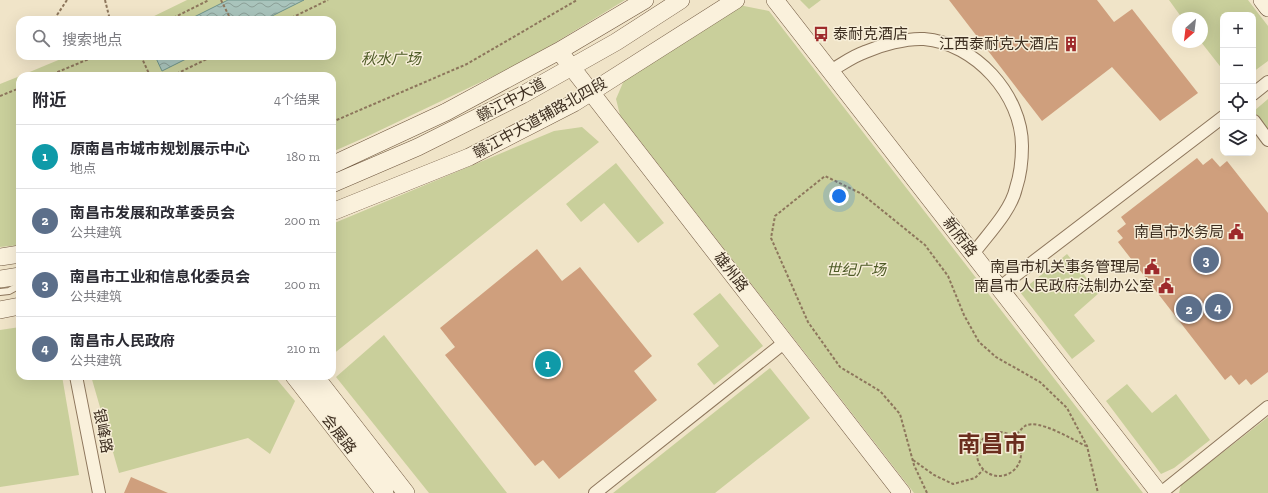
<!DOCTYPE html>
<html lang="zh">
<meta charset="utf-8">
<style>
:root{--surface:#fff;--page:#f7f7f7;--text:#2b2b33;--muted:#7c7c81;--line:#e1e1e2;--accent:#0f766e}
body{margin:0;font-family:"Zilla Slab","Noto Sans SC",serif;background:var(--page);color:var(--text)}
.controls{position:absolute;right:12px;top:12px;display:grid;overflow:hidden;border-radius:8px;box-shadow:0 4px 16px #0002}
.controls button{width:36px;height:36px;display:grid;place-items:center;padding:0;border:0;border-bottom:1px solid var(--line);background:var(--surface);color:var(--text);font:20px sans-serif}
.compass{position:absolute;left:1172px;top:12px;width:36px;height:36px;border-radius:50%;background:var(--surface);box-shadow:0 4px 16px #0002;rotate:208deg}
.you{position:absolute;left:839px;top:196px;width:14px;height:14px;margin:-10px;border:3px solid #fff;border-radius:50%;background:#1a73e8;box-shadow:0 0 0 6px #1a73e833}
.badge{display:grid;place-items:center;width:26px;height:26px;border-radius:50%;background:var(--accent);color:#fff;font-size:13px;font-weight:700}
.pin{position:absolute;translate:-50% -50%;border:2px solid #fff;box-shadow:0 1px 4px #0006}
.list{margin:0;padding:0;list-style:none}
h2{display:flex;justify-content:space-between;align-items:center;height:52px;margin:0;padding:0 16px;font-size:17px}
h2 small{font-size:13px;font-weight:400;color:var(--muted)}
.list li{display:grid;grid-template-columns:26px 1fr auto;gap:12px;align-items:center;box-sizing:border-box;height:64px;padding:0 16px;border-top:1px solid var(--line)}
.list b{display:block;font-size:15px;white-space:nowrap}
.list p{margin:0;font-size:13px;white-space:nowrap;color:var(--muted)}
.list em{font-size:13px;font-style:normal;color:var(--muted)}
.icon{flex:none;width:22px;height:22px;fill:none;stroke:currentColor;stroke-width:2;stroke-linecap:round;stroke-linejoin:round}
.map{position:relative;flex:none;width:1268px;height:493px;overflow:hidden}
.search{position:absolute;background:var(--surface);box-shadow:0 4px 16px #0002;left:16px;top:16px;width:320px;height:44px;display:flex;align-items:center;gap:10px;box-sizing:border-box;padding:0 14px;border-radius:12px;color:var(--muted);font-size:15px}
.panel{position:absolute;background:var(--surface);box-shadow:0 4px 16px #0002;left:16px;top:72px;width:320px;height:308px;border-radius:12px}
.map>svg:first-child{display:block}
.green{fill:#c9cf9b}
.water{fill:url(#water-waves);stroke:#6f938a}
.building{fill:#cf9f7d}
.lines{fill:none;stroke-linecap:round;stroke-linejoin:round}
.lane-casing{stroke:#8d765c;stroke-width:8}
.street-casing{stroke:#8d765c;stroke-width:14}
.secondary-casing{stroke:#6f573f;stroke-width:18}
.path{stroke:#8d765c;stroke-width:2;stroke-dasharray:3 2;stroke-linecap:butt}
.lane{stroke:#faf1dc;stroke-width:6}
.street{stroke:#faf1dc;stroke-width:12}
.secondary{stroke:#faf1dc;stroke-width:17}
.labels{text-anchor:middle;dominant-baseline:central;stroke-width:3;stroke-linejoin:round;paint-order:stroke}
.poi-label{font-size:15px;fill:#3d2e20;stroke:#f7eed8;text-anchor:end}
.park-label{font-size:15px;font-style:italic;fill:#4d5a26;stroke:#f7eed8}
.street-label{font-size:15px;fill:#3d2e20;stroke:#f7eed8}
.town-label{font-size:23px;font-weight:bold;fill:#6b2e1e;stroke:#f7eed8}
</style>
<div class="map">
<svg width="1268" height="493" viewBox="0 0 1268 493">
<defs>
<pattern id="water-waves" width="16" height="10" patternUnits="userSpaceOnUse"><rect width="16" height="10" fill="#a9c4bc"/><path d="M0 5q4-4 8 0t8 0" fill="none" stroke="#8ba098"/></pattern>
</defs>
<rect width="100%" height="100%" fill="#f0e4c8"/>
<path class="green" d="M187,0H625L553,44L504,71L366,137L332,152V76H20L68,56H332V20H146Z
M800,0H821L809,9Z
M1169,0H1248L1268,26V61L1253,72V15H1223V70L1201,42H1202V18H1182Z
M739,5L769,11L1143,493H914L620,115L616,99L625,78Z
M20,76V245L0,247V84Z
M1268,99V130L1254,111Z
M582,127L599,142L332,355V224L554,131Z
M616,163L664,223L638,243L604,203L581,222L566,204Z
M1067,254L1099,293L1074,315L1095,341L1072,359L1020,292Z
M720,293L763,346L714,385L697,364L719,346L693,314Z
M20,327V376H62L79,475L0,487V330Z
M384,335L507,493H429L336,377Z
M770,368L810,418L715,493H613Z
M91,376H274L295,401L270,454L248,438L119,473Z
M1127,384L1152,413L1176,394L1210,440L1174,468L1161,474L1106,401Z
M1268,417V493H1179L1181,485Z"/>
<path class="water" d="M228,0H304L264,20H188Z
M155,56H192L162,71Z"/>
<path class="building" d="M949,0H1097L1114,22L1132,9L1198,93L1160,121L1112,67L1042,121Z
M1197,158L1203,165L1212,158L1220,167L1227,161L1268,213V372L1251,385L1246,379L1239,385L1231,375L1225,380L1118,242L1123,238L1117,231L1126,224L1121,217Z
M537,249L562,281L580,267L652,356L634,371L657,400L559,479L543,460L535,466L445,355L455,347L440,328Z
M131,477L168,493H124Z"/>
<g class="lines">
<defs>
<path id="lane" d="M0,292L9,291L20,285"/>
<path id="street" d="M830,71C841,65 853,56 865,52C881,45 906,38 924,39C975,43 1022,95 1022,146C1022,160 1020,176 1016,188C1011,211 987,235 973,254
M1253,94L1268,82
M1254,121L1268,140
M999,288L1223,117
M76,376L99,493
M595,493L785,342
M1161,493L1268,407"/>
<path id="secondary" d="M775,0L1159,493
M1262,0L1268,8
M559,51L902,493
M332,165L446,112L559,51L645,0
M332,184L418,147L522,95L616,42L681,0
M332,212L469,157L574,103L736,0
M0,257L20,254
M0,279L20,276
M0,310L20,306
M294,376L385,493
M315,376L406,493"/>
</defs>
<use href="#lane" class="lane-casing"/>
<use href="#street" class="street-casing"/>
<use href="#secondary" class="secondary-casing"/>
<path class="path" d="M105,0L110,20
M221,0L231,20
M57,15L67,0
M169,20L209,0
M287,20L328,0
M141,56L150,76
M48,76L96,56
M172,76L213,56
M0,96L20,88
M332,122L467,64L577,0
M977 454a22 22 0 1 1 44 0a22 22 0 1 1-44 0Z
M1014,438C1017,434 1021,429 1025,426C1038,418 1073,440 1086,446
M913,460L934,475L953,484L975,478L983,470
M927,493L914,465L900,414L880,391L840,367L808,322L771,238L775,216L825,176L862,194L925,245L948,276L964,315L979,342L996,357L1040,382L1067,408L1087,446L1098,493"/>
<use href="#lane" class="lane"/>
<use href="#street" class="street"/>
<use href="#secondary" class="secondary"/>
</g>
<defs>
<symbol id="bus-bare" viewBox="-9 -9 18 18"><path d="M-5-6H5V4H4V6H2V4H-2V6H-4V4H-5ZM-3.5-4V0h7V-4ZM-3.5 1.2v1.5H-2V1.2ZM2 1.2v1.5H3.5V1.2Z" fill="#9e2a2b" stroke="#f7eed8" stroke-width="2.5" paint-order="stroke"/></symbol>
<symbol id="building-bare" viewBox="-9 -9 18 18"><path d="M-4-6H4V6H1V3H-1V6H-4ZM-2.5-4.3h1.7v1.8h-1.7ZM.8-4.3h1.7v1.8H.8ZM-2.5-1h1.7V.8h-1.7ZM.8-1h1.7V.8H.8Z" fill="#9e2a2b" stroke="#f7eed8" stroke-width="2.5" paint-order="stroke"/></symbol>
<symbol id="civic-bare" viewBox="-9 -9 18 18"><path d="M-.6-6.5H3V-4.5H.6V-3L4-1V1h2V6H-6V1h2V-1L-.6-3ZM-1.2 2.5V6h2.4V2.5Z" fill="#9e2a2b" stroke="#f7eed8" stroke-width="2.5" paint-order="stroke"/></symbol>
</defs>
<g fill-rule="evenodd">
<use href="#bus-bare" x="810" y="23" width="22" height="22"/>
<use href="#building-bare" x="1060" y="33" width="22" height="22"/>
<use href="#civic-bare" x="1225" y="221" width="22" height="22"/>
<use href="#civic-bare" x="1141" y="256" width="22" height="22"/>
<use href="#civic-bare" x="1155" y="275" width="22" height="22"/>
</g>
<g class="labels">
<g class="poi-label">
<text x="833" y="34" text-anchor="start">泰耐克酒店</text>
<text x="1059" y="44">江西泰耐克大酒店</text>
<text x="1224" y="232">南昌市水务局</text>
<text x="1140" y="267">南昌市机关事务管理局</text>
<text x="1154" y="286">南昌市人民政府法制办公室</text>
</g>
<g class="park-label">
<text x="391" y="59">秋水广场</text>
<text x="856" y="270">世纪广场</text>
</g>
<g class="street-label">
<text transform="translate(511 100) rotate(-28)">赣江中大道</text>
<text transform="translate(540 118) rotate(-29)">赣江中大道辅路北四段</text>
<text transform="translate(960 237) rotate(52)">新府路</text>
<text transform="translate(731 272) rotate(52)">雄州路</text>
<text transform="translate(103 431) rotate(79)">银峰路</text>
<text transform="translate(339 434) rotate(52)">会展路</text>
</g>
<g class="town-label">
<text x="992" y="444">南昌市</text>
</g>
</g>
</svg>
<div class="controls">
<button>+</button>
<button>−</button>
<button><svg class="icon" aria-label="locate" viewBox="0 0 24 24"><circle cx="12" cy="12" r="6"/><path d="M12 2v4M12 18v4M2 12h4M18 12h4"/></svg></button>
<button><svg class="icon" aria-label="layers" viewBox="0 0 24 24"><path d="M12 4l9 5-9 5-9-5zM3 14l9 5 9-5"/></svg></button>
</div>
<svg class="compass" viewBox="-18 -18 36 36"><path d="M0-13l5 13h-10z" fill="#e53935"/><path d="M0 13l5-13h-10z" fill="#7c7c81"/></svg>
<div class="you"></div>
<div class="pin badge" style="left:548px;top:364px;background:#0f9aa8">1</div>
<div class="pin badge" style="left:1189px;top:309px;background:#5c6f8a">2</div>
<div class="pin badge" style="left:1206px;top:260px;background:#5c6f8a">3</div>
<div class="pin badge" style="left:1218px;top:307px;background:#5c6f8a">4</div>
<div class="search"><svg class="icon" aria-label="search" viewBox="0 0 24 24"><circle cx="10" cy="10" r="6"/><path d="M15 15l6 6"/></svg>搜索地点</div>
<section class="panel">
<h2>附近<small>4个结果</small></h2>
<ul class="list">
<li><span class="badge" style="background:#0f9aa8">1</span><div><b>原南昌市城市规划展示中心</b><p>地点</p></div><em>180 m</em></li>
<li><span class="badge" style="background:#5c6f8a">2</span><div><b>南昌市发展和改革委员会</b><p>公共建筑</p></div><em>200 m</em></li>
<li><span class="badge" style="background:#5c6f8a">3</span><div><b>南昌市工业和信息化委员会</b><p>公共建筑</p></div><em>200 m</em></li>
<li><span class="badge" style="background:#5c6f8a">4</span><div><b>南昌市人民政府</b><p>公共建筑</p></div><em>210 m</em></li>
</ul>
</section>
</div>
